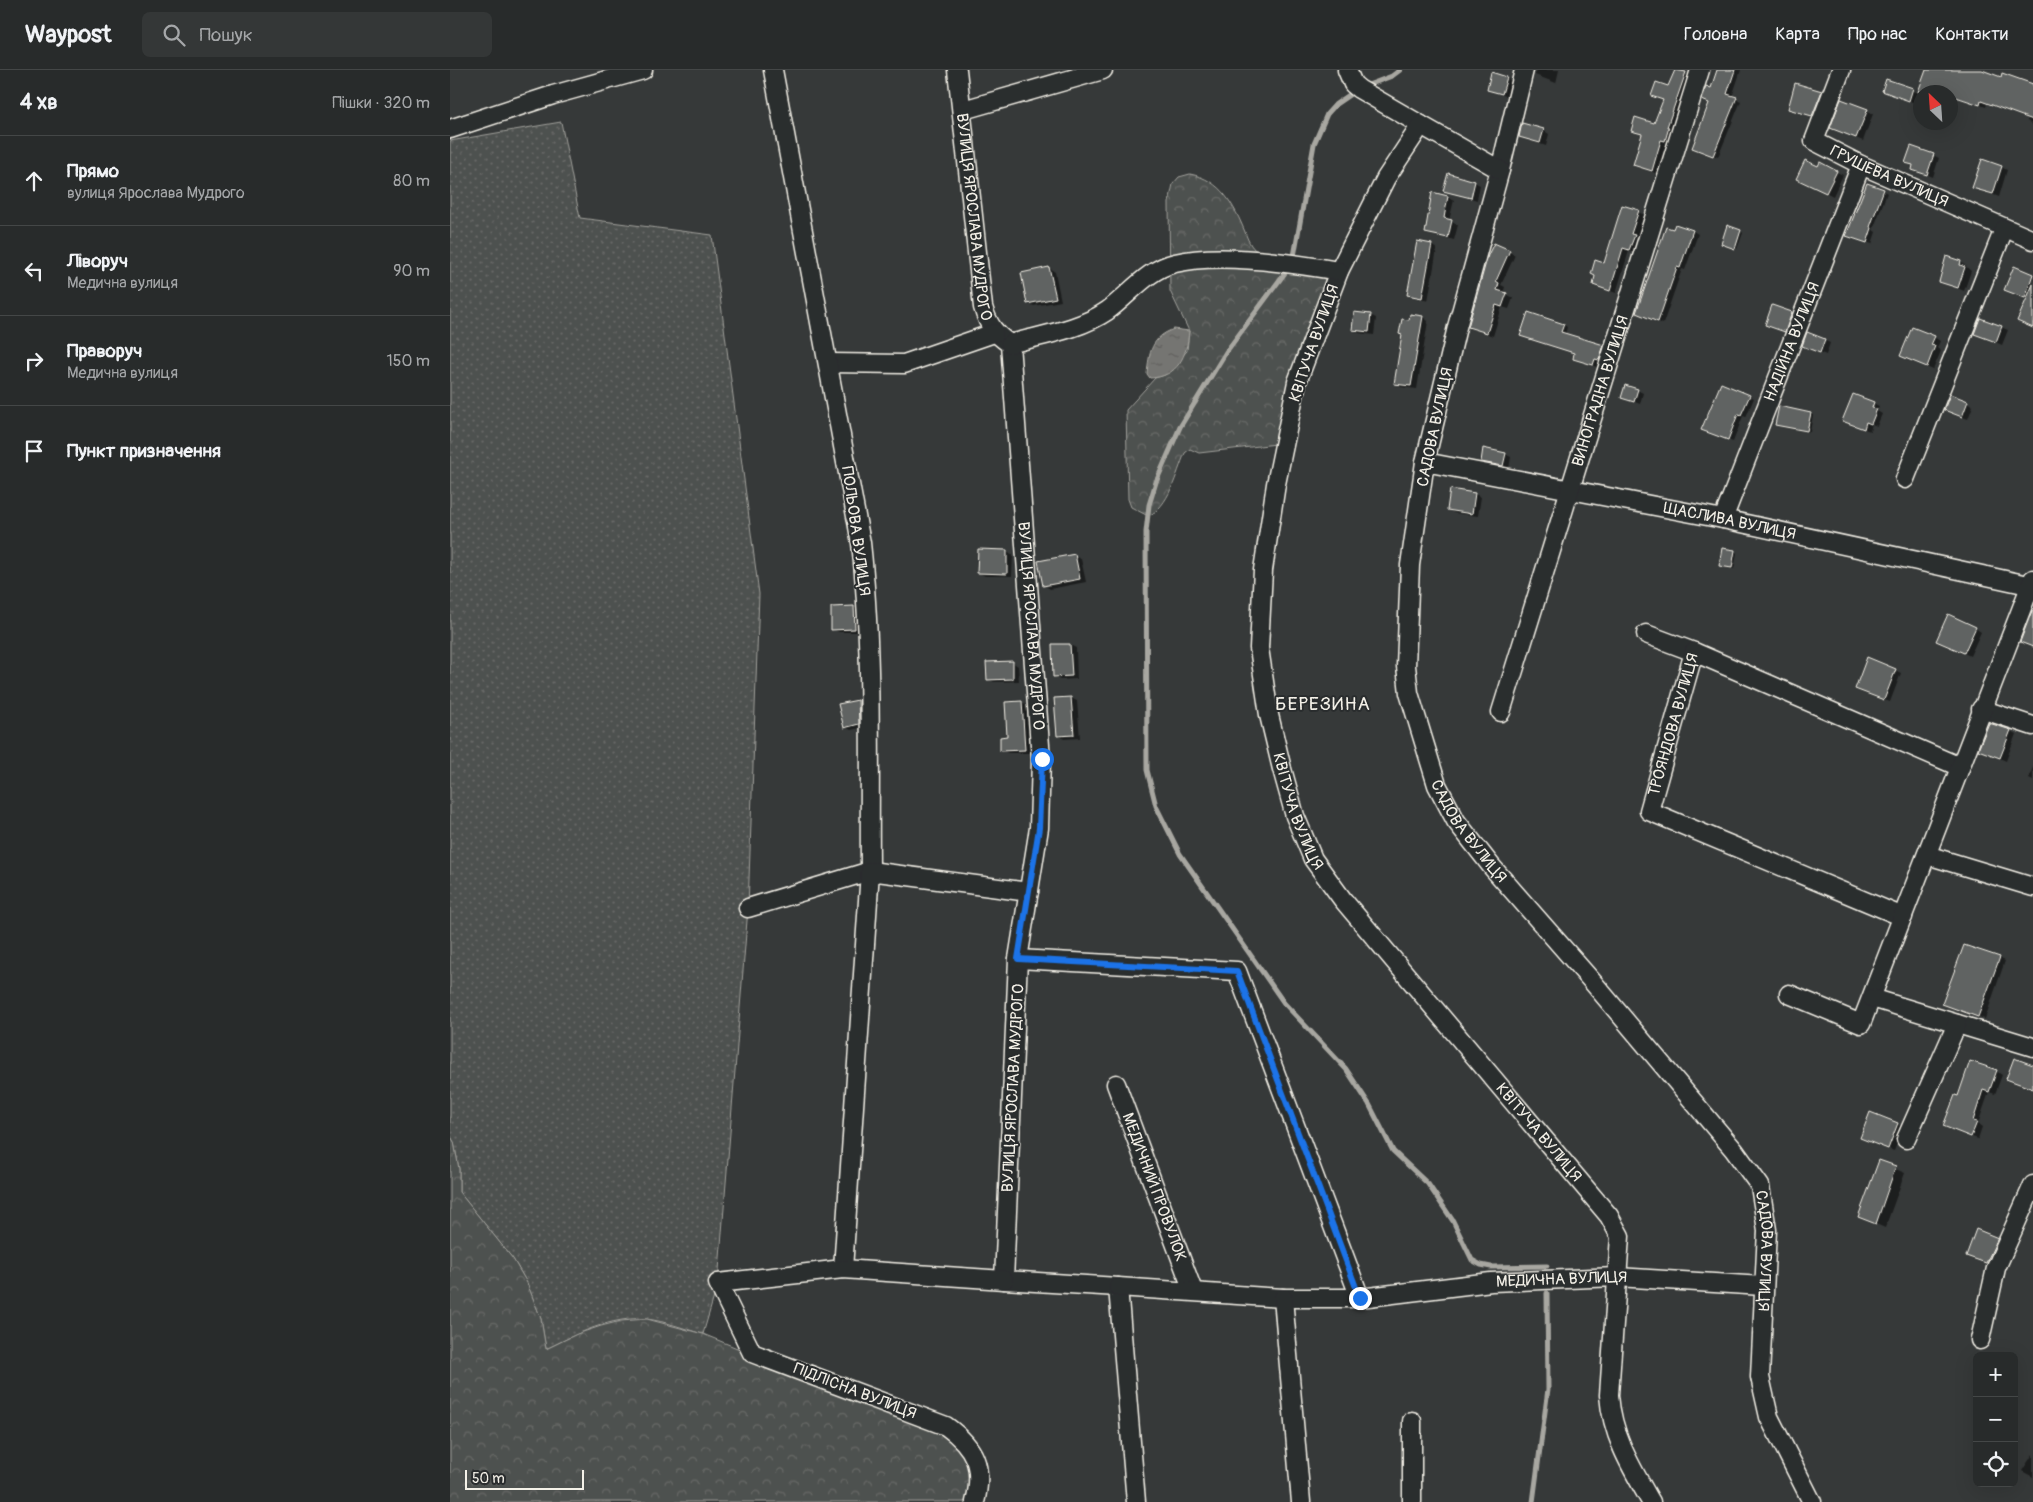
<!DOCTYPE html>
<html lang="uk">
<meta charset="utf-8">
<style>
:root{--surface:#282b2b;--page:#343737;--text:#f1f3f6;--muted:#a5a7a9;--line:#444747}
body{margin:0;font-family:Pangolin,sans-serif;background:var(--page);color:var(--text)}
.controls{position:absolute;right:15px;bottom:15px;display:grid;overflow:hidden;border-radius:8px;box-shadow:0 5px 20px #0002}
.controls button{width:45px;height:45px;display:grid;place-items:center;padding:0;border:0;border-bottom:1px solid var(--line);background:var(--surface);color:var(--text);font:25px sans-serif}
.compass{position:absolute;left:1463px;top:15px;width:45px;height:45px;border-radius:50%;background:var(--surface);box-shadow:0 5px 20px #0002;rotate:335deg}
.scale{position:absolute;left:15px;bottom:12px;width:119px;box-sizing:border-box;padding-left:5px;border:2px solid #f4f1e8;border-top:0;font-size:14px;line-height:18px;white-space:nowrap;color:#f4f1e8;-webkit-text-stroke:4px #2a2d2e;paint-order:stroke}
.stop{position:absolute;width:15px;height:15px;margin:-11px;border:4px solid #1a73e8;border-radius:50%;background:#fff}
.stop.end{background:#1a73e8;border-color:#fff;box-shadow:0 1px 5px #0008}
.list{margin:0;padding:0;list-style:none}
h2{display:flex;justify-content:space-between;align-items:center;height:65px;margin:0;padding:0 20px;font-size:21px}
h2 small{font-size:16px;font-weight:400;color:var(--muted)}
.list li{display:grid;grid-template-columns:32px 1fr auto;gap:15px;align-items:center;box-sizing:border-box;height:90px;padding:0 20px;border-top:1px solid var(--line)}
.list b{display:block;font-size:19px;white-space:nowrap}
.list p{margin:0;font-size:16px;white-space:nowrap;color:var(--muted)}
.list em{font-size:16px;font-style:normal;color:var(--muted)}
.icon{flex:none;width:28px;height:28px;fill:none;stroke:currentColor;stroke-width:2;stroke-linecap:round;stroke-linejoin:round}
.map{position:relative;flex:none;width:1583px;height:1432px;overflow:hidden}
header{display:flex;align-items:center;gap:30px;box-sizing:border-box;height:70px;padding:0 25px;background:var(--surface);border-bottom:1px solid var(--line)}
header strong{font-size:24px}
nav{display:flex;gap:28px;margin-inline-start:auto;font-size:18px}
.search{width:350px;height:45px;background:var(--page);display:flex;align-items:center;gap:12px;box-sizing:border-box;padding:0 18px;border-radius:8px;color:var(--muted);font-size:19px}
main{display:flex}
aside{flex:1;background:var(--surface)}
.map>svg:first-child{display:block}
.grass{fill:url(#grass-dots);stroke:#a1a19c}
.forest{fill:url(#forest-crowns);stroke:#a1a19c}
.water{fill:url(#water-ripples);stroke:#a8a7a1}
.shadow{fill:#0007}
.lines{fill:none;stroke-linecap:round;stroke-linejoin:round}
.stream{stroke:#a8a7a1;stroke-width:5}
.building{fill:#616362;stroke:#f4f1e8}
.minor-casing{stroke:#f4f1e8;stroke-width:21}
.minor{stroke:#2a2d2e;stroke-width:18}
.route{stroke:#1a73e8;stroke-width:6}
.labels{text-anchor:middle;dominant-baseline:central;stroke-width:4;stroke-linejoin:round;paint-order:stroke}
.street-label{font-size:16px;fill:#f4f1e8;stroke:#2a2d2e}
.quarter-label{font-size:19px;letter-spacing:1px;fill:#f4f1e8;stroke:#2a2d2e}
</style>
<header>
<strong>Waypost</strong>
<div class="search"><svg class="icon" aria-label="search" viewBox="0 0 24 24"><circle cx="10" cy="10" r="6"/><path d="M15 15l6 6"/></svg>Пошук</div>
<nav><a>Головна</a><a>Карта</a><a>Про нас</a><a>Контакти</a></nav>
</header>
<main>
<aside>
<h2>4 хв<small>Пішки · 320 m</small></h2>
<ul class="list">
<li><svg class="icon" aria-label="ahead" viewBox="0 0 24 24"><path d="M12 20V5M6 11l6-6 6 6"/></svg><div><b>Прямо</b><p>вулиця Ярослава Мудрого</p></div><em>80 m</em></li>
<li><svg class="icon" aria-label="left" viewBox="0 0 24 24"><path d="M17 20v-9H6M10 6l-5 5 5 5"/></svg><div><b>Ліворуч</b><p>Медична вулиця</p></div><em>90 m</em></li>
<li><svg class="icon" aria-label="right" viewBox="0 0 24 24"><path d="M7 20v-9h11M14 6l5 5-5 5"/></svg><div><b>Праворуч</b><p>Медична вулиця</p></div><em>150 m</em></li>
<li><svg class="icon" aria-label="arrive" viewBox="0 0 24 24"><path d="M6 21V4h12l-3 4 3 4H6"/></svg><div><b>Пункт призначення</b></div></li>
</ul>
</aside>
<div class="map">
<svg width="1583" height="1432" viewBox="0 0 1583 1432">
<defs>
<pattern id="grass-dots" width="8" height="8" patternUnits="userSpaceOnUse" patternTransform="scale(1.25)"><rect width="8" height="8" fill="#4e514f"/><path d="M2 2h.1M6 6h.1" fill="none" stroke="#686a68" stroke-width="1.8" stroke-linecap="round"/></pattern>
<pattern id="forest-crowns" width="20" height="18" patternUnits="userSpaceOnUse" patternTransform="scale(1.25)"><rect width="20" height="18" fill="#4e514f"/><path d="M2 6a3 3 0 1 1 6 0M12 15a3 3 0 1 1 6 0" fill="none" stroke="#686a68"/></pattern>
<pattern id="water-ripples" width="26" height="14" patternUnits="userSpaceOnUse" patternTransform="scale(1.25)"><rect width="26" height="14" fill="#757572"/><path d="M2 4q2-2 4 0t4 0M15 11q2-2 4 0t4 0" fill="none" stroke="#5f5e5c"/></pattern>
</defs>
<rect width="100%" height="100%" fill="#363939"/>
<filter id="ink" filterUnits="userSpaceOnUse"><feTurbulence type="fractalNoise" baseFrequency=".02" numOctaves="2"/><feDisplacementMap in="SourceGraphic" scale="10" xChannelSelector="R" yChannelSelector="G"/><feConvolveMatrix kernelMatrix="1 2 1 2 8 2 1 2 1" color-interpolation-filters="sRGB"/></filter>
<g filter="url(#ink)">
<path class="grass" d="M111,52L130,148L262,165L309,524L298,838L268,1213L253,1264C235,1259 215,1251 196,1249C162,1246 126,1264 96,1279L91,1249L77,1213L63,1189L9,1122V1099L4,1072L0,1065V71Z"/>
<path class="forest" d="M740,104C771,110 784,135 795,162C797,168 801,178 807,181C829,193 864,196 889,201L835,373L749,383L740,379L735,383C726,404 719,437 698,446L681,437L678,429L676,340L705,308L715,305L737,281L739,261L720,221L719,133L723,114L729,107Z
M0,1065L4,1072L9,1099V1122L63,1189L77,1213L91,1249L96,1279L127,1264L151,1256L171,1251L197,1249L253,1264L516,1372L525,1432H0Z"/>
<path class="water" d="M724,259L739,261C737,286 728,307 700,308L697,304C699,283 701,267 724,259Z"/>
<path class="shadow" d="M1087,0H1109L1106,13L1085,5Z
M1226,0L1241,7L1221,73L1217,72L1208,104L1184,95L1193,65L1182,60L1205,54L1214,31L1202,25L1219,17Z
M1269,0H1291L1282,27L1291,31L1268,87L1248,80Z
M1477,0H1528L1583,16V55L1577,51L1578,48L1537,34L1536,37L1504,26L1500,32V22H1473L1470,21Z
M1042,4L1063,11L1058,27L1038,19Z
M1462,20L1468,23L1465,33L1434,21Z
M1371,22L1377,26L1368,48L1340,39Z
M1417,41L1423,44L1413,71L1388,61Z
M1093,60L1099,64L1096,76L1070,67Z
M1483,85L1489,88L1483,107L1463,99L1465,96L1457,92Z
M1370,94L1393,105L1383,126L1354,111Z
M1551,97L1557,100L1549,127L1524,117Z
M1024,112L1030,115L1027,130L994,120Z
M1433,120L1437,123L1423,160L1426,162L1422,174L1402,167Z
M998,127L1004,130L999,151L1008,155L1004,170L976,162Z
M1173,136L1195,145L1187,168L1190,169L1185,182L1179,181L1166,223L1144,215L1155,195Z
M1243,161L1248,164L1235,200L1232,199L1213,254L1193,245Z
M1290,161L1293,163L1287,179L1275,175Z
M1044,174L1065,185L1051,215L1055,217L1053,223L1063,228L1059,239L1052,237L1043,266L1019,257Z
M981,175L987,179L978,231L958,225Z
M1512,193L1521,201L1514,221L1491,211L1509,201Z
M599,198L605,202L611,231L584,236L578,233Z
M1565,198L1583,205L1581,231L1556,220Z
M1323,237L1348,247L1341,264L1316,254Z
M920,245L926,248L924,265L909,263L903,260Z
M973,247L978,251L967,319L951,317L945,313L960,252Z
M1531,249L1558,260L1552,275L1525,263Z
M1114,255L1117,257L1115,265L1157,278L1153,291L1149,290L1147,297L1124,289L1126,283L1076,268Z
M1484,267L1490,271L1487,278L1491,281L1483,300L1452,286Z
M1374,270L1380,273L1376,285L1353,275Z
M1187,320L1193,323L1190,334L1172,327Z
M1299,326L1304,328L1296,347L1293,346L1283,372L1257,362Z
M1517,332L1523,336L1518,349L1495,340Z
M1423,333L1429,336L1427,341L1432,344L1427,356L1422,354L1420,361L1400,354Z
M1361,344L1363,345L1360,362L1329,355Z
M1055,384L1061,387L1059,399L1032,391Z
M1025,424L1031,427L1028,446L1004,443L998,439Z
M557,481L563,485L562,506H535L529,503Z
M1284,481L1287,483L1284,499L1271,496Z
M625,486L631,489L636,512L600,519L594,515Z
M404,537L410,540L411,562H389L383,559L382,538Z
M1525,558L1531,562L1520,586L1493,573Z
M620,575L626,578L627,609L610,610L604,606Z
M562,592L568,596L569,611L544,612L538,609Z
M1445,600L1451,603L1440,632L1412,622Z
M621,628L627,631L630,668L614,669L608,665Z
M408,631L414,634L415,657L401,660L395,657Z
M572,632L578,636L580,683H558L552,680Z
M1560,661L1566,664L1556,691L1530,679Z
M1583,697V710L1579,708Z
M1549,888L1555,891L1535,949L1500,937Z
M1546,1001L1552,1005L1545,1024L1539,1022L1528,1054L1532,1057L1528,1069L1500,1059L1508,1028Z
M1447,1054L1453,1057L1444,1081L1418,1071Z
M1429,1092L1455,1103L1435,1158L1410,1147Z
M1547,1169L1553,1172L1543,1196L1523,1188Z
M1583,1384V1407L1572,1401Z"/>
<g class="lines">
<path class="stream" d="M913,17L942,6L950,0
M905,21L886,34L877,44L864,74L843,192L776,282L730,357L706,412L699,435L696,462L697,700L706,736L730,784L834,933L896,999L919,1034L943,1081L978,1114L1003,1151L1022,1190L1031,1195L1041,1197L1097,1196
M1083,1432L1098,1319L1097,1223"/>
</g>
<path class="building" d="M1225,0L1236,2L1217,57H1219L1215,71L1211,70L1202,101L1183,95L1192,64L1181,61L1185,47L1204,53L1213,30L1201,26L1206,12L1218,16Z
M1267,0H1285L1277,24L1287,27L1263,86L1242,78L1259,33L1252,30L1256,16L1261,18Z
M1476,0H1532L1551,7L1552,3L1583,14V50L1531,31L1530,35L1500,25V22H1468Z
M1041,2L1057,7L1052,24L1037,20Z
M1436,9L1463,18L1459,31L1432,21Z
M1345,13L1372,21L1362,46L1338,39Z
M1391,29L1418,39L1406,68L1380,58Z
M1072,53L1094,59L1090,73L1069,67Z
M1461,76L1484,84L1477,105L1462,100L1463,95L1455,93Z
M1532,89L1552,96L1543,124L1522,118Z
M1355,90L1368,96L1370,92L1387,101L1376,123L1346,109Z
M998,103L1025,111L1021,128L993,121Z
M1417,113L1434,119L1420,157L1422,158L1417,173L1396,166Z
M982,122L998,126L994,148L1002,150L998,168L975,163Z
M1172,135L1189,140L1181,164L1185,165L1179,180L1173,178L1160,221L1143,215L1145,206L1141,204L1145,190L1154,193Z
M1225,154L1243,160L1230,198L1227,197L1208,252L1186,243L1216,157L1223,159Z
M1277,155L1291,160L1285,179L1271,174Z
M967,171L982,174L972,228L957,225Z
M1044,173L1060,180L1046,211L1049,213L1047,220L1057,223L1052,237L1046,235L1037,263L1018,257L1038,185Z
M1496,186L1511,191L1510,195L1515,197L1508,218L1489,212Z
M1564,196L1583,204L1575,228L1554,220Z
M599,197L606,228L577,234L571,203Z
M1583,214V258L1567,251Z
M1322,235L1342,242L1335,262L1315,255Z
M904,242L921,244L919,262L902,260Z
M1078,242L1114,254L1111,262L1154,275L1149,290L1145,289L1143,295L1123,289L1124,283L1070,266Z
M960,244L973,246L961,316L944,314L952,265L949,264L952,249L959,250Z
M1530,248L1552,256L1546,272L1524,264Z
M1462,257L1485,266L1481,275L1485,276L1477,297L1450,286Z
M1357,262L1375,269L1370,283L1352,276Z
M1271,313L1300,325L1291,345L1288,344L1278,370L1251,360Z
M1175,315L1188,319L1184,332L1171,328Z
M1403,324L1424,332L1422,338L1427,339L1421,354L1416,352L1414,359L1392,351Z
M1500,324L1518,331L1512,347L1494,340Z
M1329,336L1361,343L1357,361L1325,355Z
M1033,378L1056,383L1053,396L1031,392Z
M1000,419L1025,423L1022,444L997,440Z
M1272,478L1285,480L1282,498L1269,496Z
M528,479L557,480V504L527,503Z
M625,484L630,509L593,516L588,491Z
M404,536L405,559L381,560V537Z
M1583,538V577L1570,572Z
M1498,544L1526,557L1514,583L1486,571Z
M602,574H620L622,606L603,607Z
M1417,587L1446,599L1434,630L1405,619Z
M563,591V609L537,610L536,592Z
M621,627L624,665L607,666L604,628Z
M408,630L409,654L394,658L388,634Z
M572,631L575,680L550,681V667L557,666L555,632Z
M1539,653L1561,660L1550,688L1528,680Z
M1514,875L1550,887L1528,947L1492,934Z
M1564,988L1583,995V1019L1556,1009Z
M1520,991L1547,1000L1539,1022L1533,1020L1523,1051L1527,1052L1521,1067L1493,1056L1505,1025L1508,1026Z
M1420,1042L1448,1053L1438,1079L1410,1068Z
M1429,1090L1446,1096L1426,1154L1408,1147Z
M1526,1159L1548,1168L1536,1193L1516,1186Z"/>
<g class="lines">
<defs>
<g id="minor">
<path id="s1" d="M507,0L533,237C538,255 545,264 560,274L591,689L589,758L568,889L554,1210L668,1217L686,1432"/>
<path d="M897,0L903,14L909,19L971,55"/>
<path id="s2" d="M1074,0L1050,100L1007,257L975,392L960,495L956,596L959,623L987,715L1006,751L1042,797L1141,910L1284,1080L1310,1116L1317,1160L1310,1307L1319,1347L1362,1432"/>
<path id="s3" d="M1391,0L1364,71L1411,95L1583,170"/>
<path d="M513,40L653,0"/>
<path d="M0,59L103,25L193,0"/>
<path id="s4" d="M1050,100L971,55L936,108L889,201L847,312L826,414L813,500L809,578L819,645L832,699L845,746L863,789L893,830L1159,1146L1170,1166L1159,1325C1162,1366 1181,1397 1201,1432"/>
<path d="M560,274C592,265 629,260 657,241C679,225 698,199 725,193C770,182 843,193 889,201"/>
<path d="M379,293L454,294L544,263"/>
<path id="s5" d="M975,392L1273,449L1583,516"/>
<path d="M1455,409L1554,159"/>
<path id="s6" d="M1273,449L1411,95"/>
<path d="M1196,564L1244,582"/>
<path d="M1531,639L1583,656"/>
<path id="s7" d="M1051,642L1250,0"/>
<path d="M1477,785L1583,817"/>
<path d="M298,838L420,801C419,692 423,582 411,473L323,0"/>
<path id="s8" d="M1453,847L1199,741L1244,582L1510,697"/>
<path d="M568,889L787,901L910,1228"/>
<path d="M1339,924L1411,954L1583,509"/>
<path d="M1422,928L1583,977"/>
<path id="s9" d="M666,1014L743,1221"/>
<path d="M1456,1069L1507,954"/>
<path d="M393,1199L420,801L579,822"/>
<path id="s10" d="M668,1217L833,1228H910L1041,1212L1167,1207L1313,1216"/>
<path d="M833,1228L851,1432"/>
<path d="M1530,1270L1546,1198L1583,1115"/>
<path d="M525,1432C534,1397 525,1377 496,1356L302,1283L268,1213L393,1199L554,1210"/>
<path d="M962,1432V1351"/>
</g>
</defs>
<use href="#minor" class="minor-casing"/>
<use href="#minor" class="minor"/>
</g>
</g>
<g class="lines" filter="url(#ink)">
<path class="route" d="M592,689L589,758L568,889L787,901L910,1228"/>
</g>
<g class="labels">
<g class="street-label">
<text stroke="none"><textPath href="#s3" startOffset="159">ГРУШЕВА ВУЛИЦЯ</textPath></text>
<text stroke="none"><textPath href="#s1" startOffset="148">ВУЛИЦЯ ЯРОСЛАВА МУДРОГО</textPath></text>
<text stroke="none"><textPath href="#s6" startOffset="190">НАДІЙНА ВУЛИЦЯ</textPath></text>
<text transform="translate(864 273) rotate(-71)">КВІТУЧА ВУЛИЦЯ</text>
<text stroke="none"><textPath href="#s7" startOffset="336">ВИНОГРАДНА ВУЛИЦЯ</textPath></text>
<text transform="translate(985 357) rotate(-78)">САДОВА ВУЛИЦЯ</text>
<text stroke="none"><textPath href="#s5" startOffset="310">ЩАСЛИВА ВУЛИЦЯ</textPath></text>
<text transform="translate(406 461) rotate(82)">ПОЛЬОВА ВУЛИЦЯ</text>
<text stroke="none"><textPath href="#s1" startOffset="568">ВУЛИЦЯ ЯРОСЛАВА МУДРОГО</textPath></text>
<text stroke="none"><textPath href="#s8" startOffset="365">ТРОЯНДОВА ВУЛИЦЯ</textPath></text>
<text stroke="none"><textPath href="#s4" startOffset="815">КВІТУЧА ВУЛИЦЯ</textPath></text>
<text stroke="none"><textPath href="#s2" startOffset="789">САДОВА ВУЛИЦЯ</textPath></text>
<text transform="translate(563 1018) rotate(-87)">ВУЛИЦЯ ЯРОСЛАВА МУДРОГО</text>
<text stroke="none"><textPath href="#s4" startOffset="1220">КВІТУЧА ВУЛИЦЯ</textPath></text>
<text stroke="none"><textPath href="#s9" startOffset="110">МЕДИЧНИЙ ПРОВУЛОК</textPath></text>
<text stroke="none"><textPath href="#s2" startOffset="1314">САДОВА ВУЛИЦЯ</textPath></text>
<text stroke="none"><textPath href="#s10" startOffset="445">МЕДИЧНА ВУЛИЦЯ</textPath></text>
<text transform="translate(405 1321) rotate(21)">ПІДЛІСНА ВУЛИЦЯ</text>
</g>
<g class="quarter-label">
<text x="873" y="634">БЕРЕЗИНА</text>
</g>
</g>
</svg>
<div class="controls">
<button>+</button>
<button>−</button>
<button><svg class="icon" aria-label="locate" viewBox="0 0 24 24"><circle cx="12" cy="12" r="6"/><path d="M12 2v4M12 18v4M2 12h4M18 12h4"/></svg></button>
</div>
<svg class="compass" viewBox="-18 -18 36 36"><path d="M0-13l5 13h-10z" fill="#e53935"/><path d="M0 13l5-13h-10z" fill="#a5a7a9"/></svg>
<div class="scale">50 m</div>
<div class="stop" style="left:592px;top:689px"></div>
<div class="stop end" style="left:910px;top:1228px"></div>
</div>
</main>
